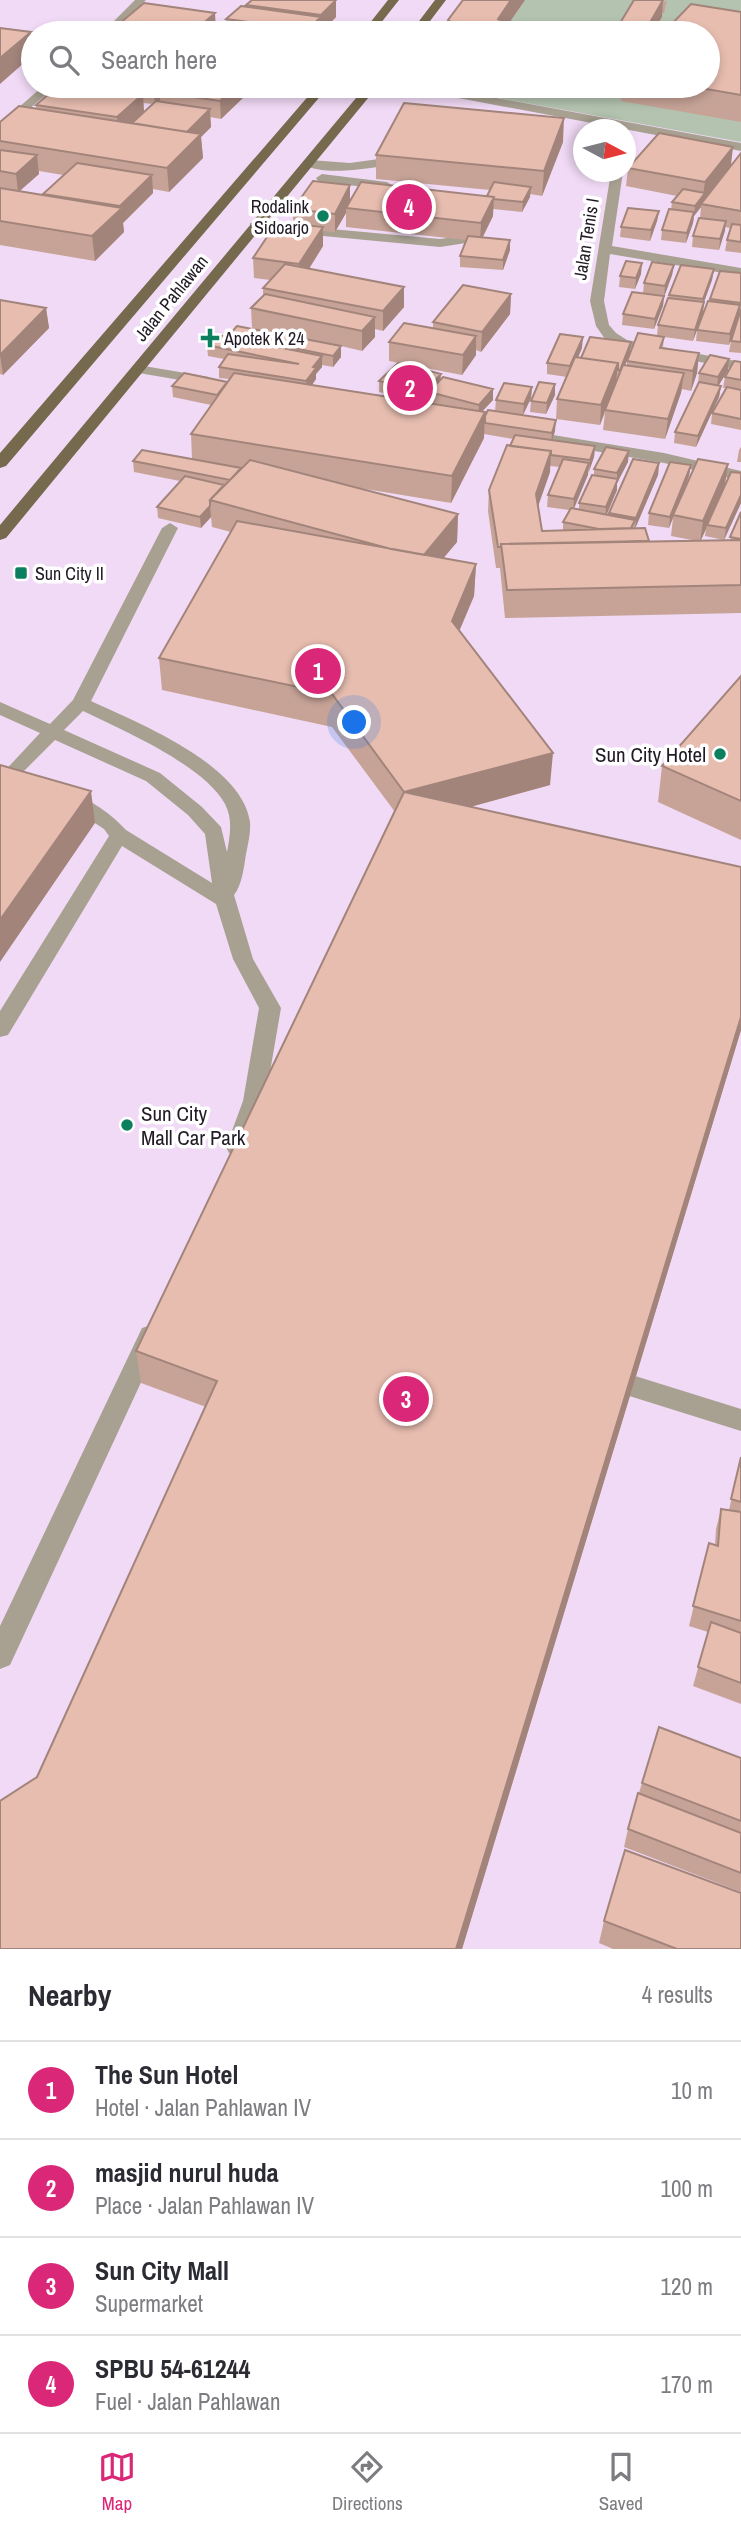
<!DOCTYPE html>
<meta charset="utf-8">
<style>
:root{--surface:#fff;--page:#f2f2f3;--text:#2b2b33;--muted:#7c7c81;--line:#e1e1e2;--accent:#db2777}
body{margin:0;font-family:"Archivo Narrow",sans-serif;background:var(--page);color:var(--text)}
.compass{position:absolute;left:573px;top:119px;width:63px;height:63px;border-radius:50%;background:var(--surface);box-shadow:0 4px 10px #0003;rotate:97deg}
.you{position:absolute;left:355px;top:723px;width:24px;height:24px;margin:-18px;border:5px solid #fff;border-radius:50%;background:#1a73e8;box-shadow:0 0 0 10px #1a73e833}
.badge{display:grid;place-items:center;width:46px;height:46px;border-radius:50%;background:var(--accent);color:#fff;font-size:23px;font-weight:700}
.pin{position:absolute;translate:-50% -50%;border:4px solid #fff;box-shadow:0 2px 7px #0006}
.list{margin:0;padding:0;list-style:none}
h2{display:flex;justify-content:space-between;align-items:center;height:91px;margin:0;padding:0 28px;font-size:30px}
h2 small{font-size:23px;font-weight:400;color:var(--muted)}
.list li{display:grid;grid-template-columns:46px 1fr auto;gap:21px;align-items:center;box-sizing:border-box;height:98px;padding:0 28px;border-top:2px solid var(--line)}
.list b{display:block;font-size:26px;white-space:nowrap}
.list p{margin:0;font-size:23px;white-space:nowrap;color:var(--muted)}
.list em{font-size:23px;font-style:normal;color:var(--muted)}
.icon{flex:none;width:38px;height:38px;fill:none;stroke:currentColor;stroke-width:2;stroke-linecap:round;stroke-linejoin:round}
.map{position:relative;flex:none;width:741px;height:1949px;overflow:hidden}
.search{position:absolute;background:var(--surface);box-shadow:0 4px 10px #0003;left:21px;right:21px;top:21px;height:77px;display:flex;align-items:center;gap:18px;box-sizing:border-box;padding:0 24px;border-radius:38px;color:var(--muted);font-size:26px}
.sheet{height:483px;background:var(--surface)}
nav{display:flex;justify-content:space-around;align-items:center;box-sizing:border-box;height:98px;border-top:2px solid var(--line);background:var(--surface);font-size:19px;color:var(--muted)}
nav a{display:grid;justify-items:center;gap:4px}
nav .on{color:var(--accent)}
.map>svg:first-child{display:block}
.green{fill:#b4c3b0}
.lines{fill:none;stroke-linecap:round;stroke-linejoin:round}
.service{fill:#a8a192;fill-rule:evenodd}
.minor{fill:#a8a192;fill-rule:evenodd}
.primary{fill:#766a4e;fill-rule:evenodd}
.wall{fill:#c7a397;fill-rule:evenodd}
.shaded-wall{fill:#a2847b}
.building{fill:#e7bdb0;stroke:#a2847b;stroke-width:2}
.poi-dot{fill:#0c805e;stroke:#fff;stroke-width:2.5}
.labels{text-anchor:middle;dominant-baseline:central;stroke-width:7;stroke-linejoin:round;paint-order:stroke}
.far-poi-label{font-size:18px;fill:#211923;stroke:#fff;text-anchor:start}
.far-street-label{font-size:18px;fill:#211923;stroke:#fff}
.poi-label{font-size:21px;fill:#211923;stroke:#fff;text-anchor:end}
</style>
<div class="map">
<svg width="741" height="1949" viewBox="0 0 741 1949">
<rect width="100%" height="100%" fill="#f1daf6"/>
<path class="green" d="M473,0H741V142L432,86H708V33H446Z"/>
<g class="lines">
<path class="service" d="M392,142L398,146L388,165L384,166C364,169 320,176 304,164L310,160L350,163L379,159L388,143Z
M322,174L387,182L393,186L387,190L318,181L316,178Z
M255,222L440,239L461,236L468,240L466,243L440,247L250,229V223Z
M170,523L178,528L91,701C138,723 242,764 250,822C251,832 248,844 246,854C244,867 242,885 234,895L253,959L281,1008L265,1101L248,1147L245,1153L237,1156L229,1153L226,1147L243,1101L259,1008L233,959L216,904L122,846L8,1035L0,1037V1011L109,836L104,829L64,803L61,799L64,795C81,790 115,817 126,830L212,883L205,834L188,815L146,781L55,740L16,779L9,781L0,776L40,733L0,715V702L50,724L73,700L162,528ZM83,711C122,730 204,765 225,804C233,819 230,836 227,852L221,827L202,807L160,773L64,730Z
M151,1325L160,1328L163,1335L10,1665L0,1669V1626L142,1328Z
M632,1375L741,1409V1431L623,1394L619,1386L623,1378Z"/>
<path class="minor" d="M135,0H146L113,33H102Z
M43,86H56L0,134V124Z
M315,86H329L323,90Z
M407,86H432L741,143V151L421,91L365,98L359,94L365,90Z
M611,172H623L612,246L741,268V276L610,254L604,301L609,325L616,333L627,340L741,362V370L618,346L605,339L596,326L590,301Z
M138,365L209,377L216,381L209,385L133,372L131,369Z
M553,435L664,453L741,471V481L664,463L548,443L545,440Z"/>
<path class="primary" d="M388,0H399L373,33H362Z
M435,0H446L421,33H410Z
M317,86H329L6,466L0,468V453Z
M366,86H378L6,538L0,540V525Z"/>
</g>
<path class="wall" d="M525,0L508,24L526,33H448V20Z
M667,0L664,13H662V17L652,33H614Z
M246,5L336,17L321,33H220L227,27L226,19L246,7Z
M741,12V122L621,101L622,89L596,87V86H708Z
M113,29L216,30L212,33H114Z
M58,86H121L116,90L246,95L221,119L210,117L211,127L201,137L203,158L169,192L153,189V193L123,223L124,232L95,261L0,245V122L36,109V105ZM143,103L153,104L144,112ZM39,171L63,175L43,195L20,191L39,174Z
M563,142L542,196L530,194V197L522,212L493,209V216L483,237L510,250L503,270L460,267V256L466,240L346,227V213L335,232L323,231V246L309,269L404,287V307L383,331L375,329V337L362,351L341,346V357L333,367L322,365V367L316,374V379L312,385L417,401L379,392V381L441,380L493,400L482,411L485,412V416L555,431L552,440L595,446L594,457L574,508L579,509V503L594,475V469L628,462L617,483V490L606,514L609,515V513L659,463L658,475L635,528L649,541L692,540L671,536L673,518L669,528L648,525L649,513L691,465L689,476L680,501L725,485L741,473V503L724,540H730L741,512V613L505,618L500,568H496L488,511L489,490L513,439L484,434V438L451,503L353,487L458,514L457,542L443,558L476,564L474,596L459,631L550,785L470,807L741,867V1030L462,1949H0L37,1777L206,1407L141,1383L136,1351L395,812L332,727L162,690L159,658L231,532L212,527L211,517L201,528L158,518L157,507L180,481L134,472L133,461L192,459L191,434L211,405L173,397L172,386L227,382L229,379L219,378V367L224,359L208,356L207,345L229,337V335L326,343L252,328L251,308L263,296V288L270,280L254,278L253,258L293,224V209L350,200L487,196L490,190L376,179V155ZM550,466L560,467L548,495L547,507L569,510L563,522V530L542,531L538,506L550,472ZM706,529L705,536L724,540H701Z
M741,153V253L725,251L727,240L730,228L725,227L719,250L692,247L693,236L700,218L701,207L694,216L693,223L686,243L661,240L662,230L671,210L672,202L677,196L626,186L628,168L731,165L704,200Z
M659,211L657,221L650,241L620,237L621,227Z
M674,265L672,275L664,297L663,306L654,329L622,325L623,314L643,293L644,283Z
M714,269L712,280L704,302L703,313L693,341L657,336L658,325L669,295Z
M741,273V353L729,352L731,341L740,313L729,345L696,341L697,330L710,299Z
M641,274L635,289L619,287L620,276Z
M511,294L510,314L481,352L476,350V355L462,375L389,361V342L433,328V322Z
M0,300L46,308L49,328L3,375L0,374Z
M664,337L663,348L699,353L697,373L691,391L682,389L665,439L603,430L605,413L600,425L556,419L557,399L567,377L547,374V363L582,348L578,358H581L631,342L630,353L625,365L627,366V361Z
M729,359L728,370L719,385L721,386L719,397L696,447L674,443L675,432L698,384L699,373Z
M741,362V430L711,424L712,413L727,388H723L725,377Z
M555,384V395L546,414L530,412L531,401Z
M532,387L531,398L523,415L495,411L496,400Z
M741,447V462H737L739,450Z
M741,676V840L658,802L662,766Z
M741,1457V1704L693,1686L708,1632L689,1626L709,1543L715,1545L716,1529L721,1509L729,1510Z
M741,1758V1892L624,1847L628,1829L642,1783Z
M604,1921L741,1949H613L599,1943Z"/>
<path class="shaded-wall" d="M336,0V17L321,32V15Z
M511,0H525L502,33L498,19Z
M663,0L662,17L652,33H644Z
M215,13L216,30L212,33H192Z
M321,17V33H307V30Z
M31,32L33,55L0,84V58Z
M109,86H121L107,98L106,88Z
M164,86H175L160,92V100L155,105L154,95Z
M236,86H246V95L221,119L220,101Z
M143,94L144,112L119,135L117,117Z
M210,109L211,127L201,137L203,158L169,192L167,168L187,132Z
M564,118L563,142L542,196L544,171Z
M733,147L731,165L704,199V203L701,204V207L694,216L693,223L686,243L687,233L694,215L695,206L703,195L705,182Z
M37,155L39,174L18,192L16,174Z
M152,175L153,193L123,223L124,232L95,261L92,236L120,209V206Z
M350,185V204L346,208V213L335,232V214Z
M531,187L530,197L522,212L523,202Z
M494,197L493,216L480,242L481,223Z
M659,211L657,221L650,241L651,230Z
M726,221L725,231L719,250L720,239Z
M323,227V246L300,283L299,264Z
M510,240V250L503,270V260Z
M642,263L641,274L635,289L636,278Z
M674,265L672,275L664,297L665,286Z
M714,269L712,280L701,310L703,299Z
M404,287V307L383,331V311Z
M511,294L510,314L481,352L482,332Z
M664,296L663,306L654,329L655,319Z
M704,302L703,313L693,341L695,330Z
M740,305L739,316L729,345L730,334Z
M46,308L49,328L3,375L0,355Z
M375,317V337L362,351V331Z
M476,336V355L462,375L463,355Z
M583,337L582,348L569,377L570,366Z
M631,342L630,353L619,381L620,370Z
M341,346V357L333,367V356Z
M699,353L697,373L691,391L693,371Z
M322,356V367L316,374V379L307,392L306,381L313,367Z
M729,359L728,370L717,388L718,377Z
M618,363L616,383L605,410L600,425L601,405Z
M684,373L681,393L665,439L668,419Z
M441,374L440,385L429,392V397L423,403L424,392Z
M555,384V395L546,414L547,403Z
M721,386L719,397L696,447L698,436Z
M532,387L531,398L523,415L524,404Z
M493,389V400L478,416L479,405Z
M485,412L484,438L451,503L452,476Z
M556,420L555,431L551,444L552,433Z
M595,446L594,457L589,472L590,460Z
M551,451L550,472L535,515L536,494Z
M629,451L628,462L617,483V490L605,519L606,507L617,481V473Z
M589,463L588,475L573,511L574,499Z
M659,463L658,475L635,529L636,518Z
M728,464L725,485L707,525L706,529L700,542L703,521Z
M691,465L689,476L669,528L670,517Z
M741,495V503L724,540L726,528Z
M210,506L211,517L201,528L200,517Z
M458,514L457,542L421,585L422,557Z
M476,564L474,596L450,653L452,621Z
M553,753L550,785L404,825V792Z
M91,791L95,823L0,962V920Z
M741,1017V1030L462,1949H456Z"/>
<path class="building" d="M252,0H336L321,15L246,5Z
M463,0H511L498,19L526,33H469L448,20Z
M634,0H663L644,33H614Z
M144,3L215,13L192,33H141L113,29Z
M691,4L741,12V95L689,86H708V33H663Z
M241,6L321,17L307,30L226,19Z
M232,22L300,31L298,33H220Z
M0,28L31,32L0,58Z
M58,86H88L143,94L117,117L36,105Z
M89,86H109L106,88Z
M124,86H164L154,95L120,90Z
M167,86H236L220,101L160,92Z
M156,101L210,109L187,132L132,123Z
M404,103L564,118L544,171L376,155Z
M19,106L201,134L167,168L0,141V122Z
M659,133L733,147L705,182L628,168Z
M0,150L37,155L16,174L0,171Z
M741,153V211L701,204Z
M77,163L152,175L120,206L43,194Z
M313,181L350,185L335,214L293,209Z
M361,182L494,197L481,223L346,208Z
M494,182L531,187L523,202L493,199L494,197L487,196Z
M0,188L122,208L92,236L0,221Z
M683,189L705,193L695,206L672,202Z
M628,208L659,211L651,230L621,227Z
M669,209L694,212L687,233L662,230Z
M699,218L726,221L720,239L693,236Z
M277,222L323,227L299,264L253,258Z
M732,224L741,225V242L727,240Z
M468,236L510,240L503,260L460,256Z
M626,261L642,263L636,278L620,276Z
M652,262L674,265L665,286L644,283Z
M285,264L404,287L383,311L263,288Z
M681,265L714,269L703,299L669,295Z
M720,271L741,273V303L710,299Z
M463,285L511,294L482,332L433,322Z
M632,292L664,296L655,319L623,314Z
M265,294L375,317L362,331L251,308Z
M668,298L704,302L695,330L658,325Z
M0,300L46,308L0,355Z
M708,301L740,305L730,334L697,330Z
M741,309V342L731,341Z
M404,323L476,336L463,355L389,342Z
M237,326L341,346L333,356L229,335Z
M638,333L664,337L660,348L699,353L693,371L627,361Z
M560,334L583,337L570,366L547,363Z
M218,335L322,356L313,367L316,368L306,381L219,367L228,354L299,364L207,345Z
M590,337L631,342L620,370H618V363L581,358Z
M710,355L729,359L718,377L699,373Z
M575,357L618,363L601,405L557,399Z
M734,361L741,362V380L725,377Z
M398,363L441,374L424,392L379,381Z
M623,365L684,373L668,419L605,410Z
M184,373L227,382L217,395L172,386Z
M234,373L485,412L452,476L191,434Z
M443,377L493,389L479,405L429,392Z
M539,382L555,384L547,403L531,401Z
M699,382L721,386L698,436L675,432Z
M504,383L532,387L524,404L496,400Z
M727,387L741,390V419L712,413Z
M488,410L556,420L552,433L485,423V416Z
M515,435L595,446L590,460L551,455V451L510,446Z
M507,445L551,451L536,494L542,531L645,528L649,541L501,544V547H498L489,490Z
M606,447L629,451L617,473L594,469Z
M142,450L241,468L230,480L133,461Z
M563,459L589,463L574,499L548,495Z
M633,459L659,463L636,518L609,513Z
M698,459L728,464L703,521L673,515Z
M250,460L458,514L424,555L391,549L210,500Z
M670,462L691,465L670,517L649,513Z
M731,472L741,473V495L726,528L707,525Z
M592,475L618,479L606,507L579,503Z
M185,476L224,485L210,500V506L200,517L157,507Z
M571,508L635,520L631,528L599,529L563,522Z
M741,512V539L730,537Z
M237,521L476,564L452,621L553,753L404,792L741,867V1017L456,1949H0V1801L37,1777L217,1381L136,1351L404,792L332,694L159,658Z
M741,540V585L507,590L501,544Z
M741,676V801L662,766Z
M0,765L91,791L0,920Z
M741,1457V1502L731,1499Z
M721,1509L741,1512V1621L693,1606L709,1543L718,1546Z
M711,1622L741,1633V1683L698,1667Z
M659,1727L741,1758V1821L642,1783Z
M638,1793L741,1833V1873L628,1829Z
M625,1850L741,1893V1949H677L604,1921Z"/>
<g class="poi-dot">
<circle cx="323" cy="216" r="7"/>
<path d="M206.5 327.5h7v7h7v7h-7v7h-7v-7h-7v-7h7z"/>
<rect x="14" y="566" width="14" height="14" rx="3.5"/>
<circle cx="720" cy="754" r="7"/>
<circle cx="127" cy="1125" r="7"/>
</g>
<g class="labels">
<g class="far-poi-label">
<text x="309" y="206" text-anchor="end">Rodalink<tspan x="309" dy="21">Sidoarjo</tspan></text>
<text x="224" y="338">Apotek K 24</text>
<text x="35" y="573">Sun City II</text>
</g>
<g class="far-street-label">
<text transform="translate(586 239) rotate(-81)">Jalan Tenis I</text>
<text transform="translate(171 298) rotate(-51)">Jalan Pahlawan</text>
</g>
<g class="poi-label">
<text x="706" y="754">Sun City Hotel</text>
<text x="141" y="1113" text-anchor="start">Sun City<tspan x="141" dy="24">Mall Car Park</tspan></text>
</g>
</g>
</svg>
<svg class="compass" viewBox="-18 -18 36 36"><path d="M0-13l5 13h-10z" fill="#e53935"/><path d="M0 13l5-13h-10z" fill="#7c7c81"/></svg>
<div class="you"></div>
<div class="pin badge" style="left:318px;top:671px">1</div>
<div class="pin badge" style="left:410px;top:388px">2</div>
<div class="pin badge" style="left:406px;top:1399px">3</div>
<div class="pin badge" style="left:409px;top:207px">4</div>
<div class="search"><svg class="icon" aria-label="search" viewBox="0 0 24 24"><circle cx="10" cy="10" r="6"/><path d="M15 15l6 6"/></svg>Search here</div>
</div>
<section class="sheet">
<h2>Nearby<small>4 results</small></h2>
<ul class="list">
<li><span class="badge">1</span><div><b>The Sun Hotel</b><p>Hotel · Jalan Pahlawan IV</p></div><em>10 m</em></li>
<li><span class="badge">2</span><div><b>masjid nurul huda</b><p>Place · Jalan Pahlawan IV</p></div><em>100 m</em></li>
<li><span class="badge">3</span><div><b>Sun City Mall</b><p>Supermarket</p></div><em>120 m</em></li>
<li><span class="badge">4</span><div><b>SPBU 54-61244</b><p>Fuel · Jalan Pahlawan</p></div><em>170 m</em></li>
</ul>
</section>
<nav>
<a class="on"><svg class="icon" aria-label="map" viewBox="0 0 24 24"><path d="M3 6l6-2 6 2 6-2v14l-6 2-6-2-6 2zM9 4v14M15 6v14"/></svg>Map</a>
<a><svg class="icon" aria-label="directions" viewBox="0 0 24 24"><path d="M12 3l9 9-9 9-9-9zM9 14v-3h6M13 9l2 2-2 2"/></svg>Directions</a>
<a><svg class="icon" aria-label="saved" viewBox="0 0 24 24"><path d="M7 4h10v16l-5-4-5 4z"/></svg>Saved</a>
</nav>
